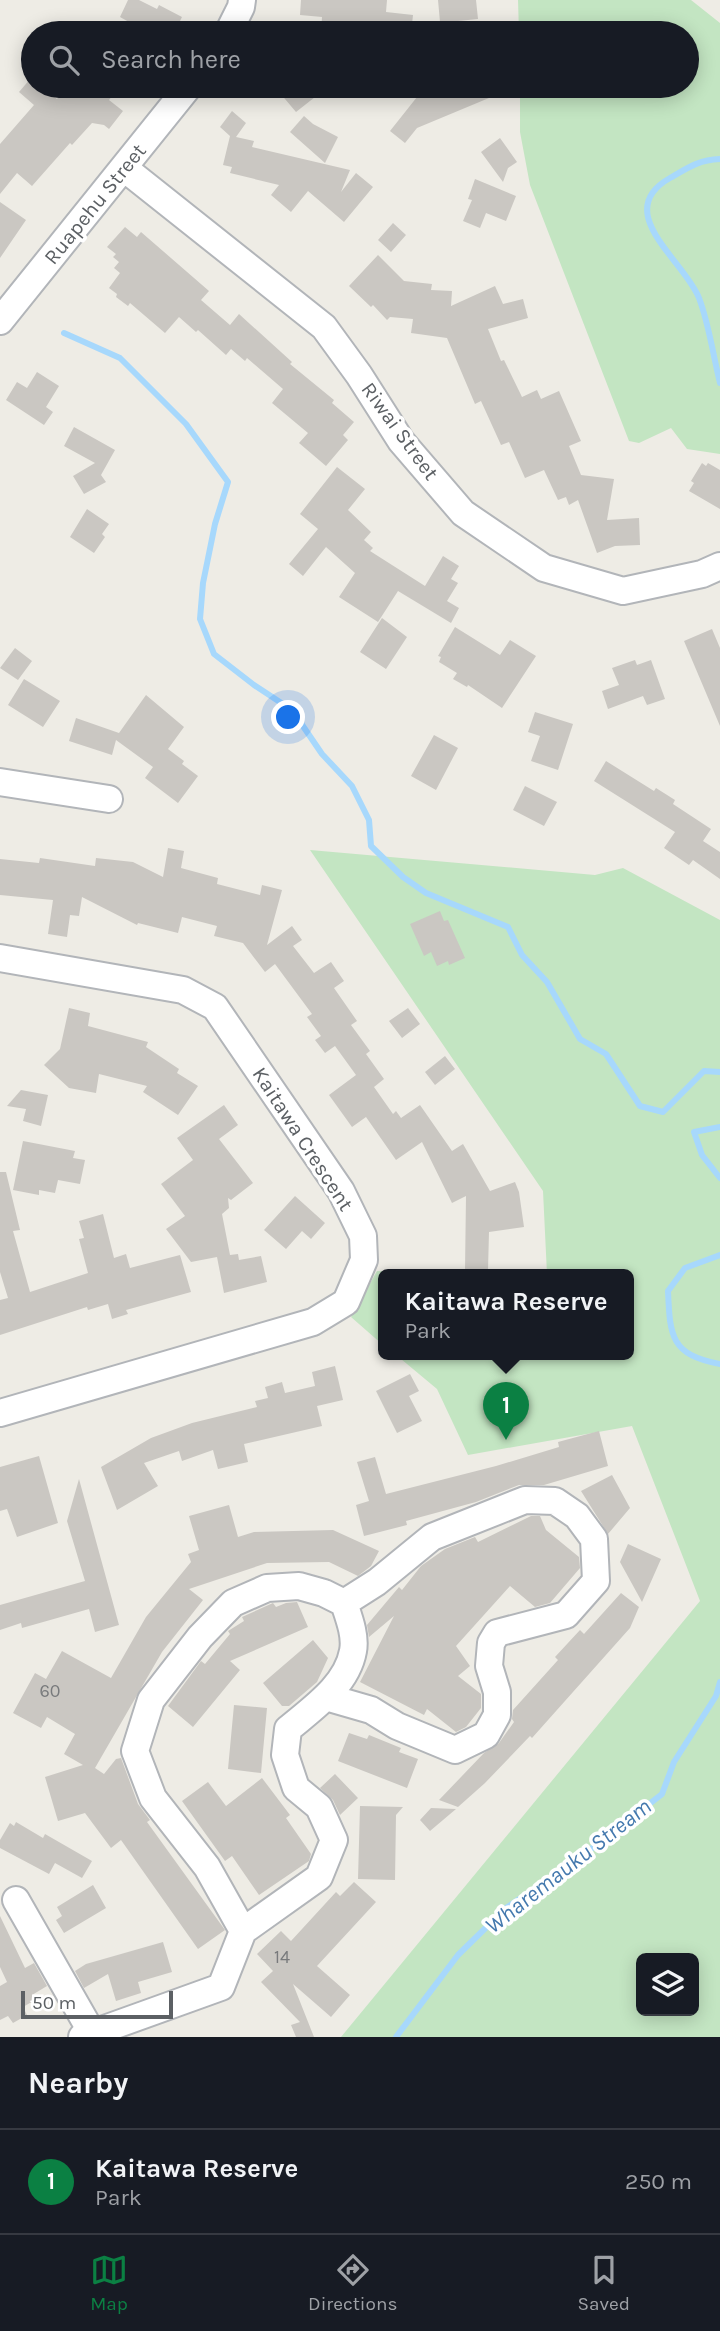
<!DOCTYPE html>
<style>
:root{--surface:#171b24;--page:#242831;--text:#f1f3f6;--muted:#9ea1a6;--line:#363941;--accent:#0b8043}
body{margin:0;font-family:Karla,sans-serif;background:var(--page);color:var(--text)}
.controls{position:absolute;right:21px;bottom:21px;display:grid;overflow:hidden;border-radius:10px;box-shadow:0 4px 18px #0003}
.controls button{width:63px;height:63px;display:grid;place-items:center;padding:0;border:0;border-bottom:2px solid var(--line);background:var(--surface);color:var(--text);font:35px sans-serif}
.scale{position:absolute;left:21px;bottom:18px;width:152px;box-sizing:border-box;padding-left:7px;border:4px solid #5c6064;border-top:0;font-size:19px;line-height:24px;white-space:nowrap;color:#5c6064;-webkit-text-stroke:5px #fff;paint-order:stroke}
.you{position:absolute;left:289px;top:718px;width:24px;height:24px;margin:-18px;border:5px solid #fff;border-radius:50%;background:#1a73e8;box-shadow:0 0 0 10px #1a73e833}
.badge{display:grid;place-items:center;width:46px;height:46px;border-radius:50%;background:var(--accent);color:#fff;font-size:23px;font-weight:700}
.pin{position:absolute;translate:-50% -58px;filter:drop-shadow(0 2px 4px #0008)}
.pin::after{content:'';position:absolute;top:37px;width:24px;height:21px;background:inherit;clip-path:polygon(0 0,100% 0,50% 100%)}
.popup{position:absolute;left:378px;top:1269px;width:256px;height:91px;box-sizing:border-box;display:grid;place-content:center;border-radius:10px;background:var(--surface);filter:drop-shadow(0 2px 5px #0005);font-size:23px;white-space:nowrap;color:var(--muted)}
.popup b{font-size:26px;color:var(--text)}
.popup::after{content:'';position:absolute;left:50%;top:100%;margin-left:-14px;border:14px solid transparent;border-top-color:var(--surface)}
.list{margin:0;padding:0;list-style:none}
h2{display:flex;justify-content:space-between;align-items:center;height:91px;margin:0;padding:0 28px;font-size:30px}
h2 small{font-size:23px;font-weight:400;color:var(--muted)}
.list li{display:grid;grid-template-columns:46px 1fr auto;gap:21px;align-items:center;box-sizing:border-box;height:105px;padding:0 28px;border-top:2px solid var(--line)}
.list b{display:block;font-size:26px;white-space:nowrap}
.list p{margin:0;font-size:23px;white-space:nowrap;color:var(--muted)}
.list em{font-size:23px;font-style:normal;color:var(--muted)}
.icon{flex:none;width:38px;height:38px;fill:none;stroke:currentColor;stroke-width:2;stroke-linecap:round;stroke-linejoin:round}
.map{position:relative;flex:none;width:720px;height:2037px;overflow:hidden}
.search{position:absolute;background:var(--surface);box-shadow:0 4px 18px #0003;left:21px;right:21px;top:21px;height:77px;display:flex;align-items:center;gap:18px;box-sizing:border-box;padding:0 24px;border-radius:38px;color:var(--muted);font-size:26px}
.sheet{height:196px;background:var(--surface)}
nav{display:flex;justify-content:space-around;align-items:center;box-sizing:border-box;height:98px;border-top:2px solid var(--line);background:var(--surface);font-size:19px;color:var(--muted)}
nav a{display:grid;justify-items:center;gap:4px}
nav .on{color:var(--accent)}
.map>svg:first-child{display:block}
.green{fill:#c3e5c2;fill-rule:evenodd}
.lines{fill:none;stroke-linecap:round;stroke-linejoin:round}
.stream{stroke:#a7d8fc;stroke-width:6}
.building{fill:#cac7c2}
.minor-casing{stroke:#b2b5b9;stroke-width:30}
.minor{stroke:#fff;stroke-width:26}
.labels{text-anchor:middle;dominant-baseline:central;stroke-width:7;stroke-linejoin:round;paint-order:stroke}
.number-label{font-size:18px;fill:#787a7c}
.street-label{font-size:21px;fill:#5c6064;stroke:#fff}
.water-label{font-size:23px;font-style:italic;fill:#4479ae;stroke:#fff}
</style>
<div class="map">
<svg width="720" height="2037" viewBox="0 0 720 2037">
<rect width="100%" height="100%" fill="#eeece5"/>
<path class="green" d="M518,0H691L720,23V454L687,449L671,428L639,443L629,441L530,185L520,132V86H687V33H519Z
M310,850L595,875L623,868L720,920V2037H341L700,1601L632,1426L468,1455L437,1389L395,1354H628V1274H547L543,1191ZM641,1958H694V2011H641Z
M377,1271L446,1274H384L383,1345L351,1317Z"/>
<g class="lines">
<path class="stream" d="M720,159C699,160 689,167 670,178C610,212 685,261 699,298C709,324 713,355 720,383
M64,333L120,358L186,424L228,482L215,524L203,583L200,619L214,654L254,685L292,710L322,754L352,786L369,820L371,846L403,877L426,893L508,927L522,955L547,982L580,1039L606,1054L640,1106L663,1112L704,1071L720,1072
M720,1127L694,1132L702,1155L720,1178
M720,1255L685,1268L668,1291C670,1335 670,1355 720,1364
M396,2037L458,1955L506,1908L570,1865L662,1794L674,1762L716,1696L720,1682"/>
</g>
<path class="building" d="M128,0H139L157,9L159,5L182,17L174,33H118L129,22L120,17Z
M301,0H387L386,12L413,15L411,33H321L322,17L300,15Z
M438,0H476L478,19L458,21L459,31L441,33Z
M31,78L33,86H40L57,99L67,86H120L109,100L123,111L109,129L104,125L92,123L72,145L70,143L32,186L17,173L0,194V144L34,105L19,92Z
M274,86H329L296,112Z
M446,86H484L489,98L417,128L405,143L390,131L417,97Z
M232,111L246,123L236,137L254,141L252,147L350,170L341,192L356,173L373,187L344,222L308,191L291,212L271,195L279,185L230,173L232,167L223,165L230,136L220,127Z
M304,116L313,124L338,137L325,163L290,132Z
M500,138L517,162L508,168L503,182L481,152Z
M475,179L516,196L506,221L486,213L480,228L463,221L472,200L468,199Z
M0,202L26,220L0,258Z
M393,223L406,235L391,252L378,240Z
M125,227L137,237L141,232L209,291L201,300L230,325L239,314L292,362L290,364L334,400L332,403L354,422L343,435L348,440L326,466L299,443L308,433L272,403L283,389L247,358L245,361L231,349L226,355L198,330L196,332L179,317L165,333L130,303L128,306L116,297L117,294L109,288L120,273L114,268L119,262L113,257L116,254L107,247Z
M378,255L404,281L432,284L431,290L452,291L451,306L495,286L503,304L523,299L528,318L488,329L501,361L504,360L522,397L537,390L541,399L559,391L581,441L569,446L581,475L614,479L607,520L639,518L640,545L615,546L597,553L578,500L569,505L566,497L558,500L544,470L525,478L509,442L501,445L481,401L475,404L447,338L411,333L413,319L390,317L387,320L373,305L371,307L349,286Z
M37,372L59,386L46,407L53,412L44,425L6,400L17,382L27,388Z
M74,427L115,450L101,475L106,482L84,494L73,476L95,463L64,446Z
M702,463L706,466L708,463L720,470V509L689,491L694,483L691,481Z
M337,467L365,489L348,510L371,532L364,540L373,548L370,551L425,586L443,556L459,566L451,579L458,583L447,601L459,608L451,623L398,591L378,622L339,597L355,573L326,547L303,576L289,564L318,529L300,514Z
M87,509L109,524L102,534L105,537L94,553L70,537Z
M382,618L407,637L386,669L360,652Z
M455,627L500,655L510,640L536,656L502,708L468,685L467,687L453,679L457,673L439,662L441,657L438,656Z
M712,629L720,648V726L684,641Z
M15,648L32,661L18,680L0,668Z
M635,660L637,665L651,660L665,699L647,705L643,696L608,709L602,691L619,685L612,668Z
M24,679L60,701L43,727L8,705Z
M146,695L184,727L168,749L184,761L182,764L198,776L178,803L145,778L153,767L116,740L112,755L69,741L76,718L119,733Z
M535,712L573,724L558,770L531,761L540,736L528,732Z
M434,735L458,748L436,790L411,776Z
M606,761L654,791L656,788L675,800L673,804L711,829L703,841L720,852V879L693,860L689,865L664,848L675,832L594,781Z
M525,786L557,802L544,826L513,810Z
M168,848L184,851L181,868L218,878L217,884L260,895L262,885L282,890L267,945L292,926L302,940L293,946L314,973L331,962L344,981L334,988L357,1021L351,1025L370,1051L366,1054L384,1079L374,1087L393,1114L396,1111L401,1118L420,1105L452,1151L463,1144L490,1191L515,1182L519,1192L524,1227L489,1232L488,1270H465L466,1196L452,1203L422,1142L396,1160L366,1117L352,1127L329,1095L356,1075L335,1046L325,1053L315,1040L321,1036L307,1017L312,1014L275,964L265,972L243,943L214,936L217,926L182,917L178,933L138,923L137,925L82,897L79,916L70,915L67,937L48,934L53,900L0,895V859L39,863L40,858L95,866L96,858L133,862L163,877Z
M440,911L444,921L448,920L465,958L449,965L448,961L437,966L431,952L424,956L410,924Z
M69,1008L90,1013L88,1026L148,1042L146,1047L179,1069L177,1073L198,1086L178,1115L143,1092L147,1086L99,1074L96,1093L69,1088L44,1065L60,1049Z
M408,1008L420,1024L402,1038L389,1021Z
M445,1056L455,1069L435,1085L425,1072Z
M21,1090L48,1095L41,1126L23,1121L26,1109L7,1106Z
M224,1105L238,1125L219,1139L253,1183L231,1200L228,1198L229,1208L222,1214L230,1255L238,1254L239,1260L261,1256L267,1282L224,1293L217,1257L191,1262L166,1229L185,1216L161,1184L193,1160L177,1138Z
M23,1141L75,1151L73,1158L85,1160L80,1184L58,1180L55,1193L39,1190V1195L13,1190Z
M0,1172H6L20,1230L13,1231L30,1292L88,1273L79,1239L84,1238L79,1221L103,1214L114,1258L126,1254L130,1268L180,1255L191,1292L126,1310L128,1314L112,1319L108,1304L88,1310L87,1307L0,1335V1300L8,1298L0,1272Z
M295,1196L325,1223L311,1239L302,1231L286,1249L264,1230Z
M335,1366L343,1400L317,1406L322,1426L244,1444L248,1462L218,1469L213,1450L182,1461L179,1451L144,1463L158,1486L117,1510L101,1467L151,1438L192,1423L257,1407L255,1401L268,1398L265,1387L282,1382L285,1393L315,1386L312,1372Z
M410,1374L419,1391L409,1396L422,1421L397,1433L376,1391Z
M599,1431L608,1466L544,1485H519L476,1502L406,1521L407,1525L364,1536L356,1505L369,1501L357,1462L375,1457L386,1494L496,1466L559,1447L558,1442Z
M39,1456L58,1523L17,1537L7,1509L0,1511V1467Z
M612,1475L630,1508L608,1534L581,1491Z
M79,1479L119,1625L95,1632L89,1609L22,1628L21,1623L0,1630V1605L85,1581L67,1521Z
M229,1505L238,1537L254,1532L333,1530L379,1551L371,1566L358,1576L329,1562L267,1563L189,1589L203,1600L162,1652L95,1768L104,1774L116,1759L121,1758L138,1804L150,1820L147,1822L225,1930L198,1949L121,1840L111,1848L85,1813L58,1821L45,1777L83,1765L64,1754L75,1734L47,1717L41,1728L13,1713L35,1673L46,1679L62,1651L111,1678L146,1617L191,1562L188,1554L199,1550L189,1516Z
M531,1516H540L546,1530L579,1557L580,1568L550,1603L535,1607L510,1586L456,1646L470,1666L458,1676L481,1694V1708L466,1727L456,1732L427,1709L424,1715L360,1682L394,1616L369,1637L367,1625L399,1587L402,1590L421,1566L445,1549L475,1537L478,1542Z
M628,1544L661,1559L642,1602L620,1562Z
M621,1593L639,1607L630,1628L532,1738L530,1736L485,1783L458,1807L439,1800L484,1753L499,1743L514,1722L512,1719L513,1710L558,1660L555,1657L580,1630L584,1634Z
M297,1602L308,1627L230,1661L240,1670L193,1727L168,1706L201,1661L205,1664L230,1634L228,1631L244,1621L242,1617L273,1603L276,1607L286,1603Z
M313,1640L328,1658L317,1682L289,1706H282L263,1683Z
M234,1705L267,1708L261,1773L228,1769Z
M349,1733L367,1739L369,1735L401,1748L399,1752L418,1759L407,1788L338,1761Z
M335,1774L358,1798L340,1815L333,1800L320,1788Z
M262,1778L290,1815L286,1818L311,1854L309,1861L259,1895L232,1856L225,1861L182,1801L208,1782L226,1806Z
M360,1806L403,1807L396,1815L395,1880L358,1879Z
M431,1808L456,1809L430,1831L420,1820Z
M16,1822L43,1838L45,1834L92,1861L82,1878L55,1863L49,1874L0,1848V1840L10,1823L14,1826Z
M354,1882L376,1902L317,1966L350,1995L331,2017L293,1984L314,2037H296L291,2025L300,2022L261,1982L273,1971L257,1954L281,1931L291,1941L336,1892L340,1896Z
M93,1885L106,1908L64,1933L56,1920L62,1916L57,1907Z
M0,1916L25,1968L34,1963L47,1986L32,1995L35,2000L23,2007L27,2015L13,2023L8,2016L0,2020V1986L7,1982L0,1967Z
M163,1942L172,1972L138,1982L141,1993L116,2001L108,1974L84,1988L75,1971L86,1964Z"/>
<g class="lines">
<defs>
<path id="minor" d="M228,33L241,7L242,0
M124,168L324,327L359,375L401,441L463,513L544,568L623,591L702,574L720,566
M0,321L189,86
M0,782L109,799
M0,958L183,990L215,1007L341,1191L363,1236L364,1260L346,1302L313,1322L0,1413
M326,1697L371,1710L397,1726L455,1750L486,1735L497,1715V1692L489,1666L491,1643L497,1633L566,1615L596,1581L594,1539L577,1516L555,1501L525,1500L432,1537L377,1582L344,1603
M16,1900L92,2033
M82,2037L221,1987L243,1931L319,1877L334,1840L319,1807L296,1788L285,1755L288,1729C313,1708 347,1685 353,1651C356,1636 349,1618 344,1603L324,1593L299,1586L267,1588L233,1603L200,1637L151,1700L135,1751L153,1798L207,1867L243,1931"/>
</defs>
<use href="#minor" class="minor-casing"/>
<use href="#minor" class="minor"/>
</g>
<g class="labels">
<g class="number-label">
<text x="50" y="1691">60</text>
<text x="282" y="1957">14</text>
</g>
<g class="street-label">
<text transform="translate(95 204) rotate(-51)">Ruapehu Street</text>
<text transform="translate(400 431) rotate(54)">Riwai Street</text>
<text transform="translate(303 1139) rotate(57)">Kaitawa Crescent</text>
</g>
<g class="water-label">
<text transform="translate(568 1866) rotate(-38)">Wharemauku Stream</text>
</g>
</g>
</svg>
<div class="controls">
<button><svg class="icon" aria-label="layers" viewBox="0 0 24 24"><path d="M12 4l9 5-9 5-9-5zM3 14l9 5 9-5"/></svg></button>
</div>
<div class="scale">50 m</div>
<div class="you"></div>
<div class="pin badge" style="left:506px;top:1440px">1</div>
<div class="popup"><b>Kaitawa Reserve</b>Park</div>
<div class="search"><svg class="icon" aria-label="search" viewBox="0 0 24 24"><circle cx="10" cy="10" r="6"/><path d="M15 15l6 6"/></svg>Search here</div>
</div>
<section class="sheet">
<h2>Nearby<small></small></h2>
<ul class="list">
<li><span class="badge">1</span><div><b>Kaitawa Reserve</b><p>Park</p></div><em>250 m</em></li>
</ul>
</section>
<nav>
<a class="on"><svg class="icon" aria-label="map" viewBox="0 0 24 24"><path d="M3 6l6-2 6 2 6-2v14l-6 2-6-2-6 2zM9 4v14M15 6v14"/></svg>Map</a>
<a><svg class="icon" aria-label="directions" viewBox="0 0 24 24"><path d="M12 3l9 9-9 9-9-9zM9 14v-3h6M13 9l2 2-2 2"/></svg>Directions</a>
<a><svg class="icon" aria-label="saved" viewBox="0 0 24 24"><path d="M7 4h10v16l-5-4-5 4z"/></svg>Saved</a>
</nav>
